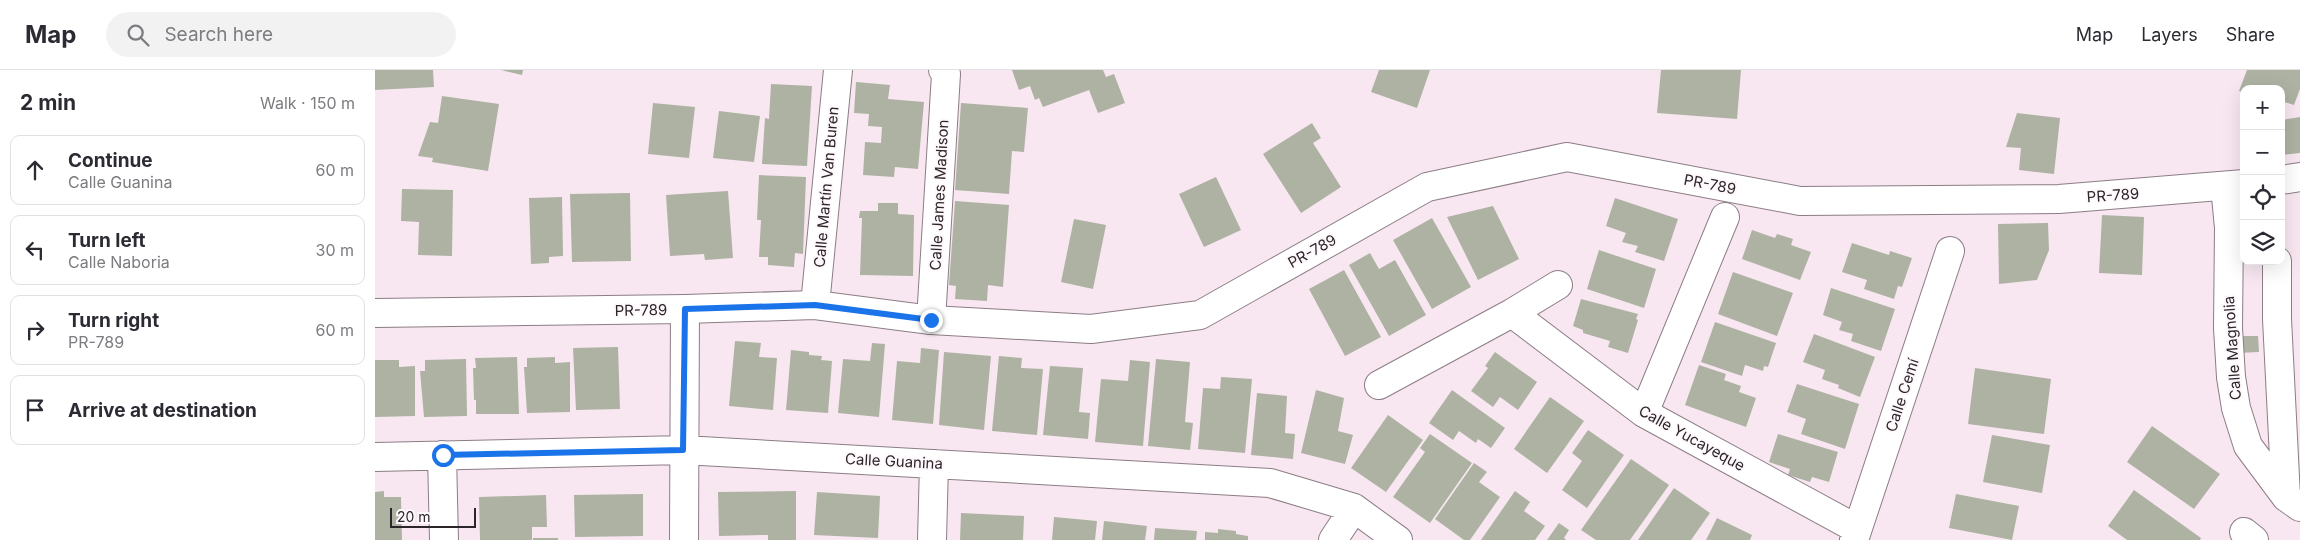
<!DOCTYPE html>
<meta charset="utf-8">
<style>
:root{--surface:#fff;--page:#f2f2f3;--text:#2b2b33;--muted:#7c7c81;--line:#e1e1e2}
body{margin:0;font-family:Inter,sans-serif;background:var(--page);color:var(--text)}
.controls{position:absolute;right:15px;top:15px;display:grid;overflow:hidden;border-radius:10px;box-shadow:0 5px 20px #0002}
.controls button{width:45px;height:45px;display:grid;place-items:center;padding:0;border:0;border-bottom:1px solid var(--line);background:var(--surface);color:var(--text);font:25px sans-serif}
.scale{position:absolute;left:15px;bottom:12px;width:86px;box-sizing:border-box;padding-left:5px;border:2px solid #2c2629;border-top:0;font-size:14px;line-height:18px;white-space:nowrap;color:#2c2629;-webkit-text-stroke:4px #fef8fc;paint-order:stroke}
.stop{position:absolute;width:15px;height:15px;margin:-11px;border:4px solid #1a73e8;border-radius:50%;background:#fff}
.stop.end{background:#1a73e8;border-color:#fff;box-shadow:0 1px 5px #0008}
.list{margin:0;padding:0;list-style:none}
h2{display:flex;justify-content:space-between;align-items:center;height:65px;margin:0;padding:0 20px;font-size:21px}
h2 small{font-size:16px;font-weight:400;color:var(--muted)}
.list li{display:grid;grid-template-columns:32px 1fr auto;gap:15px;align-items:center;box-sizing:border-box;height:70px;margin:0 10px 10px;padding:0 10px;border:1px solid var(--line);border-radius:10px}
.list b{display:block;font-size:19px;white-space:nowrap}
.list p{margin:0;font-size:16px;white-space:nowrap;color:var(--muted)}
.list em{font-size:16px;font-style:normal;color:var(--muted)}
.icon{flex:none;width:28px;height:28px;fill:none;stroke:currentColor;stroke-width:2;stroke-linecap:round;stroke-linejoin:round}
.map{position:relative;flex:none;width:1925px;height:470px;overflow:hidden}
header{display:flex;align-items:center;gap:30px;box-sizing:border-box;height:70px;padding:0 25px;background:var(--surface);border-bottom:1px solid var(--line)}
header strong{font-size:24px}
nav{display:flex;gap:28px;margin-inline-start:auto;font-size:18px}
.search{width:350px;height:45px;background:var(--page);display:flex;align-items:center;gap:12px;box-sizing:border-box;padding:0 18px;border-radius:28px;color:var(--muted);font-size:19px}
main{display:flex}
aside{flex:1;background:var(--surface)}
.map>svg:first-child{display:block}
.building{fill:#aeb2a3}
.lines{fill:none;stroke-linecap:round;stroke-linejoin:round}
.minor-casing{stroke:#8c7d85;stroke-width:30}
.tertiary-casing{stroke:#8c7d85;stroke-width:30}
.minor{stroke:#fff;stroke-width:28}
.tertiary{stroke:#fff;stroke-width:28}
.route{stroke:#1a73e8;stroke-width:6}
.labels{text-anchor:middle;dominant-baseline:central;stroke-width:4;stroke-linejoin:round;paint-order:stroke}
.street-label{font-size:15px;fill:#2c2629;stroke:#fef8fc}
</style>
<header>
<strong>Map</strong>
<div class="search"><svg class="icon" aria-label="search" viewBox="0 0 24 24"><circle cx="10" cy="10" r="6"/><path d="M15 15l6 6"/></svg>Search here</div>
<nav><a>Map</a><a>Layers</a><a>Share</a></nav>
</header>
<main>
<aside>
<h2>2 min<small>Walk · 150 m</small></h2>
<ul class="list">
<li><svg class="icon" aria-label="ahead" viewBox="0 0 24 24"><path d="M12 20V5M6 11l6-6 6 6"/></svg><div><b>Continue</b><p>Calle Guanina</p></div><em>60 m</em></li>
<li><svg class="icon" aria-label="left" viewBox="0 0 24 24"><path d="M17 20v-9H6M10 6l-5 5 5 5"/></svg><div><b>Turn left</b><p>Calle Naboria</p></div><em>30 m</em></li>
<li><svg class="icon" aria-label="right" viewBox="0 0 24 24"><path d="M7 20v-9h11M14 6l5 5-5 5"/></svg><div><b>Turn right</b><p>PR-789</p></div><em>60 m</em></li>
<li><svg class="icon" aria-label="arrive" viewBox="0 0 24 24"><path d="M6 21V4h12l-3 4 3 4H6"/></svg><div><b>Arrive at destination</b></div></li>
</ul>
</aside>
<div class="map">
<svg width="1925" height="470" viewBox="0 0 1925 470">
<rect width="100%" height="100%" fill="#f8e7f1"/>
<path class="building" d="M0,0H58L59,17L0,20Z
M126,0H148L147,5Z
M637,0H728L731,7L739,4L750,33L723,43L714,20L668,37L664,28L660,30L655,16L644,20Z
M1004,0H1055L1042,38L996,22Z
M1286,0H1366L1362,49L1282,43Z
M1872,0H1925V19L1919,35L1906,31V19H1869V23L1864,21Z
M481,12L515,15L513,29L549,32L543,99L520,97L519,107L488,105L490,72L506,73L507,57L493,56L494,44L479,43Z
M396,14L437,16L432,96L387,94L390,48L394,49Z
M67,26L124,34L113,101L57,92L58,88L43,86L55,52L63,53Z
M278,33L320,37L314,88L273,84Z
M586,33L653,38L649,82L637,81L634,124L580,120Z
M344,41L385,46L379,92L338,88Z
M1642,43L1685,48L1679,104L1644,100L1646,78L1631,77Z
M1925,47V83L1906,85V50Z
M937,53L946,68L938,73L966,117L926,143L888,84Z
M384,105L431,107L428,184L420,183L419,197L393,195V187H384L386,150H382Z
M841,107L866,160L829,177L804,124Z
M27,119L78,120L77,186L43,185L44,152L26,151Z
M353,121L358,188L330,190L329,184L295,186L291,125Z
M255,123L256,191L197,192L195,124Z
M187,127L188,186L174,187V193L156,194L154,128Z
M1240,128L1303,149L1289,191L1260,182L1263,176L1247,172L1251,163L1231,156Z
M580,131L634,135L628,217L613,215L612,231L580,229L581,216L574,215Z
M503,133H523V144L539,145L538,206L485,205L487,148H484L485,141H503Z
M1118,136L1144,189L1103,210L1072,147Z
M1727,145L1769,147L1767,205L1724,203Z
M1057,148L1096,217L1057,239L1018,170Z
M699,149L731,155L718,219L686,212Z
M1673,153L1674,180L1662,210L1624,214L1623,154Z
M1377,160L1400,168L1402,164L1418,169L1416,175L1436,182L1425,210L1367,189Z
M1477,173L1514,185L1515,181L1537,188L1527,217L1523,216L1519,229L1489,219L1492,210L1467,202Z
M1224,180L1281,199L1269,238L1212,219Z
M995,183L1004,199L1020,190L1051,245L1014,266L974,195Z
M969,200L1006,267L970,286L934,219Z
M1358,202L1418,223L1402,266L1343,244Z
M1456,218L1520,239L1506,281L1476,271L1478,264L1464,260L1467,252L1448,245Z
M1206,229L1263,244L1261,249L1263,250L1253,283L1233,277L1235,271L1208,263V260L1198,256Z
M1340,252L1401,273L1393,297L1389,296L1388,301L1370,295L1367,306L1326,292Z
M1439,264L1500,287L1485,327L1463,318L1464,315L1447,309L1450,300L1428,292Z
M1863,266H1883L1884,282L1863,283Z
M360,271L386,273L384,287L402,288L398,340L354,336Z
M497,273L510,274L504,347L463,343L468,289L495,291Z
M243,277L245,339L201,340L198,278Z
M546,278L564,280L558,354L517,350L522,291L545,293Z
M416,280L434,282V285L447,286L446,290L457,291L453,343L411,340Z
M569,282L616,286L609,360L564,355Z
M1120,282L1162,312L1143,340L1125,327L1118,337L1096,321L1113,298L1110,296Z
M624,286L647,288L646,298L668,299L662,365L617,361Z
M142,287L144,344H101V330H99L98,298H101L100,288Z
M180,287V293L195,292V342L152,343L149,297H152V288Z
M91,289L92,346L49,347L45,301H50V290Z
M781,289L815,292L810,352L818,353L815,380L773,376Z
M0,290H24V297L40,296V346L0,347Z
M755,290L775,292L768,376L720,372L726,309L753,311Z
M1324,295L1351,304L1349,310L1366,316L1364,322L1381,328L1371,357L1310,335Z
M675,296L708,298L704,342L715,343L713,369L668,365Z
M1600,298L1676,309L1669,364L1593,354Z
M846,307L877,309L870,383L823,379L828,318L845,319Z
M1422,314L1484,334L1470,379L1426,364L1431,349L1412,342Z
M941,320L969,328L963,361L978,365L970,394L926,383Z
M1077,320L1130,358L1116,378L1103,369L1101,373L1084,361L1078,370L1054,353Z
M882,323L912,326L910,363L920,364L918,389L876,385Z
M1175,327L1209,351L1172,403L1139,379Z
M1013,345L1048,370L1011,422L976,398Z
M1777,356L1845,404L1819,439L1752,392Z
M1213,360L1249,385L1212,438L1187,420L1207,391L1197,383Z
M1055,364L1097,393L1055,453L1018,427L1050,382L1045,378Z
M1403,364L1463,382L1454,412L1437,407L1435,412L1413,405L1415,399L1394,392Z
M1617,365L1675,375L1667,423L1608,412Z
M1256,389L1294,415L1255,470H1221L1206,460Z
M1099,393L1112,402L1104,412L1125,427L1095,470H1089L1060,449Z
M1299,418L1335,443L1316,470H1263Z
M1759,420L1826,468L1825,470H1752L1733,456Z
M9,421V427H26L27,470H0V422Z
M421,421V470H393V465L344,466L343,422Z
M1140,421L1155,432L1149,441L1170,456L1160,470H1106Z
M442,422L505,426L503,468L439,465Z
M268,424V466L200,467L199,425Z
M1581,424L1644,436L1637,470L1574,458Z
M171,425L172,457H157V470H105L104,427Z
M586,443L649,446L648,470H585Z
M679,447L722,451L720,470H677Z
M1342,448L1377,465L1375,470H1331Z
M729,451L772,456L770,470H727Z
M1184,453L1194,460L1189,468L1191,470H1172Z
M780,458L822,461L821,470H779Z
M843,459L861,461V464L873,466V470H830V462L843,463Z
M158,468H183V470H158Z"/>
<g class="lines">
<defs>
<path id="minor" d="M1850,116L1854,158L1853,258L1856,307L1861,338L1873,376L1911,427L1925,437
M1902,191V249L1911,427
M440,235L463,0
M1137,243L1269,343L1482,459
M556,250L571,4L568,0
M1004,315L1137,243L1183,215
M1269,343L1350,147
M67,385L69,470
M0,387L308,380L895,413L979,438L1023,470
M1869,462L1879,470
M309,470L310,239
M557,470L559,394
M958,470L979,438
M1479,470L1575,181"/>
<path id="tertiary" d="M1906,110L1925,107
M0,243L310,239L440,235L556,250L716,259L825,245L1052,117L1192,87L1425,131L1684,129L1869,114"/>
</defs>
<use href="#minor" class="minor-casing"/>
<use href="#tertiary" class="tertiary-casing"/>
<use href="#minor" class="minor"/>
<use href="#tertiary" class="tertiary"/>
</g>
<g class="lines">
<path class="route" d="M68,385L308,380L310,239L440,235L556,250"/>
</g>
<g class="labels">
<g class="street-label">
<text transform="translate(1335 114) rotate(11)">PR-789</text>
<text transform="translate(451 117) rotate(-85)">Calle Martín Van Buren</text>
<text transform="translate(564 125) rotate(-87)">Calle James Madison</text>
<text transform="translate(1738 125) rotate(-4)">PR-789</text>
<text transform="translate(937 181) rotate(-29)">PR-789</text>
<text transform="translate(266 240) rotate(-1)">PR-789</text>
<text transform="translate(1857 278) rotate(-94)">Calle Magnolia</text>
<text transform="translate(1527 325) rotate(-72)">Calle Cemí</text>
<text transform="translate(1317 368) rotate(29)">Calle Yucayeque</text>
<text transform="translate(519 391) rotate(3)">Calle Guanina</text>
</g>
</g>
</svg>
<div class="controls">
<button>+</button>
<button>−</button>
<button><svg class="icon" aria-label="locate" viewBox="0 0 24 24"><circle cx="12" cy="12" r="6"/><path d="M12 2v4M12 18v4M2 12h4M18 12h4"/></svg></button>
<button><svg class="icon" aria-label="layers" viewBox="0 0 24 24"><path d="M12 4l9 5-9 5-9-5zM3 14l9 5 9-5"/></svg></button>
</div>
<div class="scale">20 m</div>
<div class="stop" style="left:68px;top:385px"></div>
<div class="stop end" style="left:556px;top:250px"></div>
</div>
</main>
